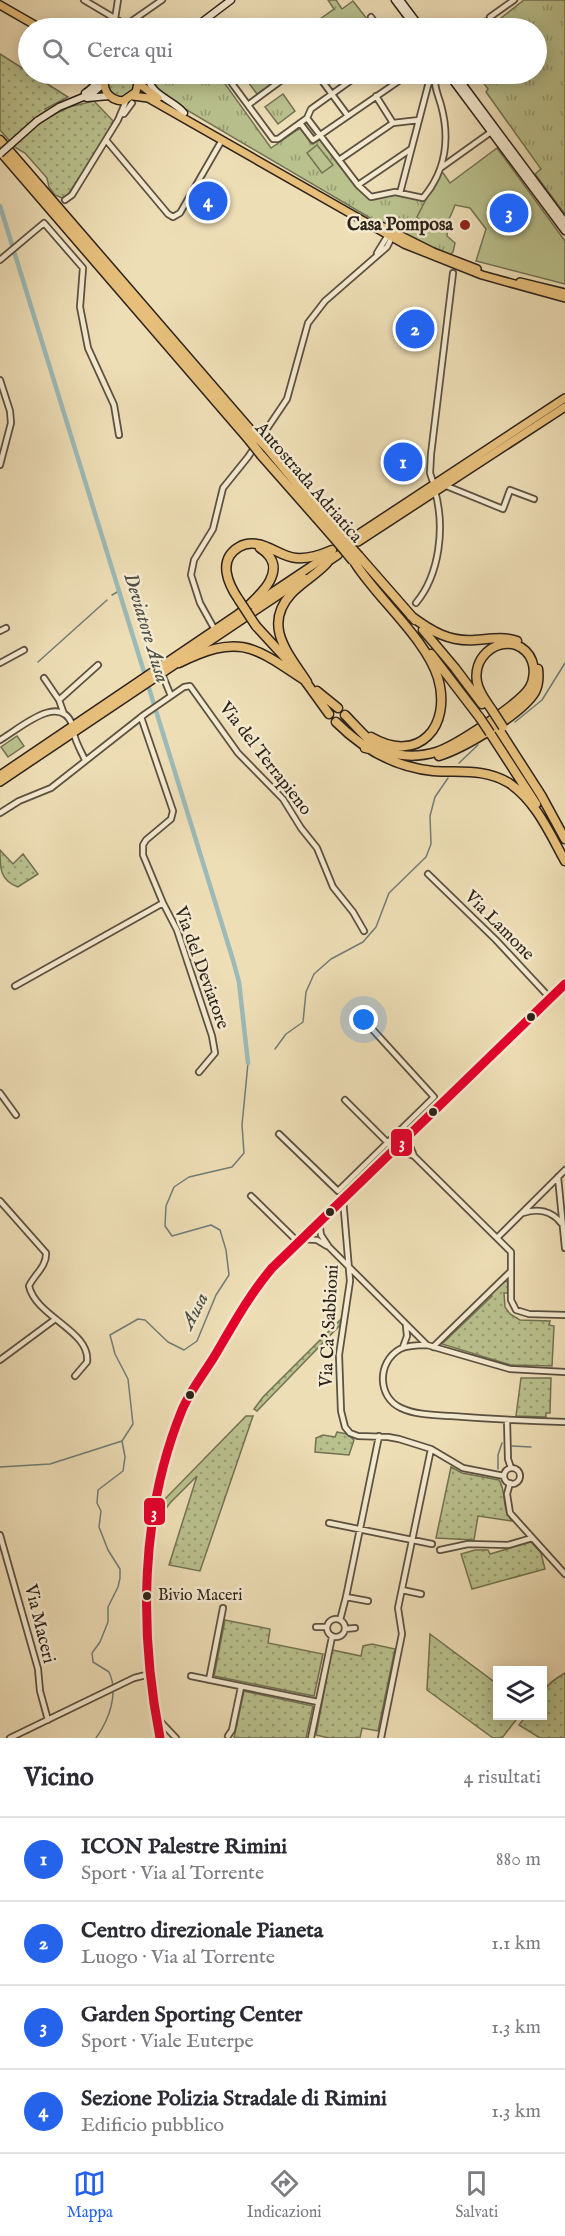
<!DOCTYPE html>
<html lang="it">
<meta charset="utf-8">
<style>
:root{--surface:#fff;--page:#f2f2f3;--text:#2b2b33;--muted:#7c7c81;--line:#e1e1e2;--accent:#2563eb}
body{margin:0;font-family:"IM FELL English",serif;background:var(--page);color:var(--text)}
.controls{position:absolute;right:18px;bottom:18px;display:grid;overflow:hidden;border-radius:0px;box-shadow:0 3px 15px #0003}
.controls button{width:54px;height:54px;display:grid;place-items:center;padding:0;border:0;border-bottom:2px solid var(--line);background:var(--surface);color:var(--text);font:30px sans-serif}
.you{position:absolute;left:364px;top:1020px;width:21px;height:21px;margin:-15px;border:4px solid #fff;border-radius:50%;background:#1a73e8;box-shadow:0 0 0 9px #1a73e833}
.badge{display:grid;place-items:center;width:39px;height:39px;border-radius:50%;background:var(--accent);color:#fff;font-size:20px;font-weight:700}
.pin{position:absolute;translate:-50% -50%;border:3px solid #fff;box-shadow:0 2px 6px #0006}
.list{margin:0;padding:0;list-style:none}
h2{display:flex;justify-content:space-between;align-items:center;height:78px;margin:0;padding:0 24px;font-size:26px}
h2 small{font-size:20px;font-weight:400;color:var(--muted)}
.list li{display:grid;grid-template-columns:39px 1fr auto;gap:18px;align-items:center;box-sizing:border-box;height:84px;padding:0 24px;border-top:2px solid var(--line)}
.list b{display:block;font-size:22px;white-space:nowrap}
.list p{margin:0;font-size:20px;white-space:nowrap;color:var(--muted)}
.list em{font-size:20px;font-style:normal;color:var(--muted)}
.icon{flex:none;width:33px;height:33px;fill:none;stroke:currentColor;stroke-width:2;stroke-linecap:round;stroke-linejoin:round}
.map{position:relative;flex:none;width:565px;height:1738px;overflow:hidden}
.search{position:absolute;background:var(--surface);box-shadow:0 3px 15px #0003;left:18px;right:18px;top:18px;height:66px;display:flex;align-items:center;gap:15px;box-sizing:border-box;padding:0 21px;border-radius:33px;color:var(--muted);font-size:22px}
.sheet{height:414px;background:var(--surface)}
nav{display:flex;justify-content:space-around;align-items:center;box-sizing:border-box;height:84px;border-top:2px solid var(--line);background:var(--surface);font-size:16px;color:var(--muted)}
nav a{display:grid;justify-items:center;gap:3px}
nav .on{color:var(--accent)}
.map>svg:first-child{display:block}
.grass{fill:url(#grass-dots);stroke:#727254;stroke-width:1.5}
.park{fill:url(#park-tufts);stroke:#727254;stroke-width:1.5}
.pitch{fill:#b9c18d;stroke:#727254;stroke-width:1.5}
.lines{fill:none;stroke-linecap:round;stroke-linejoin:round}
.stream{stroke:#6f7d78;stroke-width:1.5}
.canal{stroke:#9cbab7;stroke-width:4.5}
.street-tunnel{stroke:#c7b897;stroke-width:4.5;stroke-dasharray:4.5 2;stroke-linecap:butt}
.street-casing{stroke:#5c5141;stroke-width:8}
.secondary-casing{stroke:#2c221a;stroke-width:9}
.primary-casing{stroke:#2c221a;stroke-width:10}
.highway-casing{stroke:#2c221a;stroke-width:11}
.street{stroke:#f4ead0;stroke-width:4.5}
.secondary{stroke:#f4ead0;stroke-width:6}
.primary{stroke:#e7bf7b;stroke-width:7}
.highway{stroke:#e7bf7b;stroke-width:8}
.secondary-bridge-casing{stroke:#2c221a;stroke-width:9;stroke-linecap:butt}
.highway-bridge-casing{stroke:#2c221a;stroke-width:11;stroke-linecap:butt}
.secondary-bridge{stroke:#f4ead0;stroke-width:6}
.highway-bridge{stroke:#e7bf7b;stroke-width:8}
.bus-1-casing{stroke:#f4ead0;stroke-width:14}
.bus-1{stroke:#e4002b;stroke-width:9}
.poi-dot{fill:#8f2418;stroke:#f4ead0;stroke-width:2}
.bus-dot{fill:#2c221a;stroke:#f4ead0;stroke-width:2}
.labels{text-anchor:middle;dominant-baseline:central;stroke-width:5;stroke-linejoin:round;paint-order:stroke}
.bus-label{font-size:16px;fill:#2c221a;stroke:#f4ead0;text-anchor:start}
.poi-label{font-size:18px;font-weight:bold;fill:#2c221a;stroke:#f4ead0;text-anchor:end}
.street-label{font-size:18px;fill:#2c221a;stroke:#f4ead0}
.water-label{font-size:20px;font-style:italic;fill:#4e5049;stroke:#f4ead0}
.line-badge{stroke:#f4ead0;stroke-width:2}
.badge-label{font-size:16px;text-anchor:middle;font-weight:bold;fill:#fff}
</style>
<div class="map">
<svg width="565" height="1738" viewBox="0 0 565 1738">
<defs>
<pattern id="grass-dots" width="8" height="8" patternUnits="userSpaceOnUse" patternTransform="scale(1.5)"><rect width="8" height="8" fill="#b9c18d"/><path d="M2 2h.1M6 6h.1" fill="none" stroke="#979c72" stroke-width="1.8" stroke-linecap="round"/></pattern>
<pattern id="park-tufts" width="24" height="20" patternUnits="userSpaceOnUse" patternTransform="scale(1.5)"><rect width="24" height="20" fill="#b9c18d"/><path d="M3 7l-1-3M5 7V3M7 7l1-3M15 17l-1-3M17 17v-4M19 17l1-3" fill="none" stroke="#979c72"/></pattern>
</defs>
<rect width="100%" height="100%" fill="#eedeb6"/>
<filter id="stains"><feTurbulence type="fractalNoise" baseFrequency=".00333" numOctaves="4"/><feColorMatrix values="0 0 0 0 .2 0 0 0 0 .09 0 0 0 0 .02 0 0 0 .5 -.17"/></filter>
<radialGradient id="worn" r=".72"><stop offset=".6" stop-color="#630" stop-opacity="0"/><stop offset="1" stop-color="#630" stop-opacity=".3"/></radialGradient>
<path class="grass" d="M0,54L68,97L45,109L51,116L69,107L94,101L115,123L67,196L62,198L55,195L49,187L47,178L25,153L16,148L0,130Z
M108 84a13 13 0 1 1 26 0a13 13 0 1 1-26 0Z
M0,850L13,864L23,854L38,874L18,887C0,880 0,869 0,850Z
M504,1281L508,1282V1293H504L505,1307L510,1314L520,1320L550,1321L549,1325L554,1326L552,1366L511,1365L442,1344L492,1296L491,1294Z
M344,1316L342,1323L257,1411L254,1409L263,1397Z
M521,1378H551L550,1413H546V1417L516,1416Z
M246,1416H253L200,1571L169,1565L197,1476L170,1503L157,1521L160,1504Z
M337,1432L347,1434L354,1440L349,1455L315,1452L316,1438L323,1435L335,1437Z
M451,1467L462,1473L499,1480C507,1492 501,1508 512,1521L478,1516L474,1540L436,1538Z
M531,1542L541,1553L545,1569L472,1589L461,1554L475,1550H488L490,1554Z
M225,1620L270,1629L268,1643L323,1654L314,1696L214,1676Z
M430,1634L497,1684L498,1716H519L502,1738H493L427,1690Z
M372,1644L395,1649L378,1731L362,1728L360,1738H329L316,1735L332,1650L361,1656L363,1646Z
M565,1673V1738H540L519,1725L526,1716H542C542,1689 542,1687 565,1673Z
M244,1691L313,1706L306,1738H234Z"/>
<path class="park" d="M328,0H336L342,9L353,1L374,28H312L310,26L334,9Z
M524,0H565V214L535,174L541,169L486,92L488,89L478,75L474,77L471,74H536V28H482L485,18L496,22Z
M152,74H218L271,148L300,128L312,144L320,139L357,187L370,198L397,195L427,201L418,218L444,228L448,225L447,236L455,243L453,252L449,255C437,250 422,246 412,239C400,232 397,227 382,225L185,109C173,97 151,93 152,74Z
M237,74H283L284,75L257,94L243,75L235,81L232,77Z
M283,94L295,111L278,124L265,107Z"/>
<path class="pitch" d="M317,145L333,165L322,173L307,153Z
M497,148L565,241V284L476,261L486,229L470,208L455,205C446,229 439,243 417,217L441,170L450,183Z
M17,736L24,746L8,757L1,747Z"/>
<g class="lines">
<path class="stream" d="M112,595L119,591
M38,662L107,600
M515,722L542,700L565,663
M459,763L478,745
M275,1049L286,1034L303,1022L306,992L314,974L331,959L363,942L376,927L389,893L426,857L431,844L430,816L435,797L448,778
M512,1446L531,1447
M0,1467L50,1464L122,1441L133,1424L128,1379L115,1354L110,1335L138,1319L145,1320L168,1342L184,1350L197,1341L216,1295L229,1275L226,1250L220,1230L211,1225L172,1236L165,1226L166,1206L174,1187L189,1177L232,1167L244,1153L242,1125L248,1063
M498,1469V1455L502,1443
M96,1738C109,1720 119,1693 109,1672L93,1662L92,1653L100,1642L108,1622V1607L118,1587L120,1578V1569L108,1550L99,1527L101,1511L97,1503L98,1490L123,1471L125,1457L122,1441"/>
<path class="canal" d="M0,206L233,960L239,982L248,1063"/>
<path class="street-tunnel" d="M277,28L281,25L284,28"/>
<defs>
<path id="street" d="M84,0L126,25L162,0
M371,17L379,28
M490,17L514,0
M115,19L118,0
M225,74L273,139H278L307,118L311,109L360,74
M317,74L348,116
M376,96L393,123
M248,105L290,74
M121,114H124L132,103
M307,118L358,185L371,197L395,192L423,198C446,171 450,138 441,105C438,95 433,84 436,74
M300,123L313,140L409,74
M106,140L168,214L173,217L180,213L222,140
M339,160L393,123L419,120
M442,167L491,132
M358,185L411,149
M400,193L431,74
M65,200L72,195L118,120L126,101
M377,253L388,235
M0,260L44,223L83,268L80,307L88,348L114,405L119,435
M0,380L10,411L11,423L0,465
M434,485L430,473L431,454L453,273
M444,485L503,509L510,490L534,499
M416,603C440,574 445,527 435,491
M215,630L200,603L191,575L194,560L213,529L223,488L248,457L287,399L308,323L325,301L387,247L392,237
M0,631L6,628
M0,663L24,650
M162,674L171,696
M44,678L59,700L64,714
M59,700L98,665
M141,717L173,811L171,819L146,840L143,845V855L163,903L177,930L212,1036L215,1053L199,1072
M0,740C18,730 59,692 72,724C73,726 73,732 74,734C76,743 81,751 85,760
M0,813L19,801L51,788L145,714L184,687L190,686L238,753L283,799L301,828L317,848L333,887L353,912L364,931
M428,874L496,940L550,998
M15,986L163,903
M0,1093L16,1115
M345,1100L394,1149
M410,1133V1146L414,1156
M279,1134L338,1191L434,1097L363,1019
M392,1151H402L414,1156L511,1252V1300L516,1310L529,1314L565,1315
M558,1177L565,1248
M251,1196L298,1242
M343,1199L350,1281L339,1355L341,1411L345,1427L350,1433L358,1436L388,1437L399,1439L431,1449L463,1468L504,1476
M0,1201L46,1253C47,1266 34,1275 29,1286C36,1317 91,1331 87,1362L75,1376
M523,1213C538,1208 552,1211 561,1223
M319,1221L321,1235L329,1247L427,1345L510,1369L565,1372
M497,1238L565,1170
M301,1239L317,1240L327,1246
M427,1345C418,1345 408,1345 400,1349C377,1362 377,1397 401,1408C416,1415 434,1415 451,1416C489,1419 527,1421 565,1422
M403,1347L407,1336L406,1326
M433,1347L510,1272
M0,1360L54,1320
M507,1420L508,1459L511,1468
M504 1476a8 8 0 1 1 16 0a8 8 0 1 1-16 0Z
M510,1483L507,1494L510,1513L565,1574
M329,1523L432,1544
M0,1535L38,1669L40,1691L48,1720
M440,1550L468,1544L508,1545L532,1538
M402,1590L421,1594
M368,1601L346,1597L379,1436
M327 1628a9 9 0 1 1 18 0a9 9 0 1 1-18 0Z
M340,1620L346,1597
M316,1627H326
M345,1629L355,1628
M191,1676L318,1702
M209,1680L223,1608
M157,1718L176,1738
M228,1736L232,1730L241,1687
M10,1738L134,1678L150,1674
M311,1738L332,1637
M381,1738L402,1634L398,1608L431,1449"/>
<path id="secondary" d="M395,0L416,28
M400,0L421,28
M194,28L231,0
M149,74C147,95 173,99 184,113
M448,74L565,231
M455,74L565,222
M85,93C93,88 98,83 95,74
M87,98L109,96
M37,121L59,107L93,93L104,83
M160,1738C136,1639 144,1506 182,1411C190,1392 203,1374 214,1357C227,1335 239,1311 254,1291C263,1278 274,1267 284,1256L565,984"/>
<path id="primary" d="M0,5L40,28
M107,74C100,88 108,100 123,101L136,92L138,83L135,74
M138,83L158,98
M133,96L148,98L404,244L482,275L565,298
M381,226L433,252L477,269
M520,282L565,293
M354,537L565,398
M358,542L565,407
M323,565L338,555
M253,605L331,553
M0,775L241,612
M0,782L304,578"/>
<path id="highway" d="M0,140L254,434
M0,151L249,440
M267,448L339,534
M261,455L334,538
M359,556L415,620
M355,563C378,599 426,639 438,678C452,726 419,765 371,737
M239,600C228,584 217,560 239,547C244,544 251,543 257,544C271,546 282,557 296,558C309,559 320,555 332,550
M239,614C257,598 293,569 260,548
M411,616C431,631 449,642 475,640C490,639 503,636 517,641
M256,626L291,664
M423,630L455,668L482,704
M431,654L480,718
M179,663C239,634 252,645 304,680
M303,678L329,714
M307,682C289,654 262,626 291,594C302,582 316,575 327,563
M317,691L338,708
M345,715C357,727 370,744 386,751C402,757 419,757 436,752C454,747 521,703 530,687C534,680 535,669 532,661C529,653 524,648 516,645C493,639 473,659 477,682C479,693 486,701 492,710
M336,722C363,749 394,767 433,771C460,773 484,768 509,783C536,801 550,834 565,861
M498,728L541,795L565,839
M490,733L536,804
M365,748L383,752
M439,756C464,748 522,714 535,692C539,684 539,677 538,669"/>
</defs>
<use href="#street" class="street-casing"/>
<use href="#secondary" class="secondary-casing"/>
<use href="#primary" class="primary-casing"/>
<use href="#highway" class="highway-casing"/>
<use href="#street" class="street"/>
<use href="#secondary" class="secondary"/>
<use href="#primary" class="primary"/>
<use href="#highway" class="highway"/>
<defs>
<path id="secondary-bridge" d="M0,154L37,121"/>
<path id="highway-bridge" d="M254,434L267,448
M249,440L261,455
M339,534L359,556
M334,538L353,561
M239,600L256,626
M492,710L503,727
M480,718L490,733"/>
</defs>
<use href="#secondary-bridge" class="secondary-bridge-casing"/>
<use href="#highway-bridge" class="highway-bridge-casing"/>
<use href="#secondary-bridge" class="secondary-bridge"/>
<use href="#highway-bridge" class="highway-bridge"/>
<defs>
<path id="bus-1" d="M160,1738C139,1630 140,1513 182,1410C191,1389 206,1371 217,1352C234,1323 250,1294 272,1268L565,984"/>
</defs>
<use href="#bus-1" class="bus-1-casing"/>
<use href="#bus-1" class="bus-1"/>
</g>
<circle class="poi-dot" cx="465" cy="225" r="6"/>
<g class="bus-dot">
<circle cx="531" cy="1017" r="5"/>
<circle cx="433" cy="1112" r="5"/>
<circle cx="330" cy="1212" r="5"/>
<circle cx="190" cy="1395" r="5"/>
<circle cx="147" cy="1596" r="5"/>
</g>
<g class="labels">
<g class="bus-label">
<text x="158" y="1596">Bivio Maceri</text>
</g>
<g class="poi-label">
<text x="453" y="225">Casa Pomposa</text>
</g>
<g class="street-label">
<text transform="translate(308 483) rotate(49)">Autostrada Adriatica</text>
<text transform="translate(265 759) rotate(52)">Via del Terrapieno</text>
<text transform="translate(499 926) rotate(45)">Via Lamone</text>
<text transform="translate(201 968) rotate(70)">Via del Deviatore</text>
<text transform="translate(330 1326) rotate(-87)">Via Ca' Sabbioni</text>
<text transform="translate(39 1624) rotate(76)">Via Maceri</text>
</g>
<g class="water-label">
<text transform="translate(146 628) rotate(73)">Deviatore Ausa</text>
<text transform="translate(195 1311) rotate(-63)">Ausa</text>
</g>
</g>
<g class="line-badge">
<rect x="390" y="1128" width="23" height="29" rx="6" fill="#e4002b"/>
<rect x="143" y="1497" width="23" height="29" rx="6" fill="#e4002b"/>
</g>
<g class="badge-label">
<text x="402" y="1148">3</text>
<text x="154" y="1518">3</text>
</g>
<rect width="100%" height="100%" filter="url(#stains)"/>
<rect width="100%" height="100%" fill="url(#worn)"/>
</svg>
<div class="controls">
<button><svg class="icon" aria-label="layers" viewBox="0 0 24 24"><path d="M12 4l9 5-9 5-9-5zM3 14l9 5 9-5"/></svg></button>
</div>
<div class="you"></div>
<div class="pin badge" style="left:403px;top:462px">1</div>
<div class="pin badge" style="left:415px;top:329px">2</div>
<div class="pin badge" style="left:509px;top:213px">3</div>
<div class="pin badge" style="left:208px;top:201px">4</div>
<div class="search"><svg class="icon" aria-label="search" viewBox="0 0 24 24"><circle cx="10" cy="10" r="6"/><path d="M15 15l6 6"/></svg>Cerca qui</div>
</div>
<section class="sheet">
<h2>Vicino<small>4 risultati</small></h2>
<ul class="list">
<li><span class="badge">1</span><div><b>ICON Palestre Rimini</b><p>Sport · Via al Torrente</p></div><em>880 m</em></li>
<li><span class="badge">2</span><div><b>Centro direzionale Pianeta</b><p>Luogo · Via al Torrente</p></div><em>1.1 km</em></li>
<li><span class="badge">3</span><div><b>Garden Sporting Center</b><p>Sport · Viale Euterpe</p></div><em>1.3 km</em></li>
<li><span class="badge">4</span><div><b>Sezione Polizia Stradale di Rimini</b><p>Edificio pubblico</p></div><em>1.3 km</em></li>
</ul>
</section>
<nav>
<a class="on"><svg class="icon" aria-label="map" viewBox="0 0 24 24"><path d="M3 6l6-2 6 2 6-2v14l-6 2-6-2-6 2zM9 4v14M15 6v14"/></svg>Mappa</a>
<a><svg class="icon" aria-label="directions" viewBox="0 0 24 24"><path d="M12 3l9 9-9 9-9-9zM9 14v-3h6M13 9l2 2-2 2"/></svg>Indicazioni</a>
<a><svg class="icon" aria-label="saved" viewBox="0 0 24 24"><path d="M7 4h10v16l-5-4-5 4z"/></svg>Salvati</a>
</nav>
